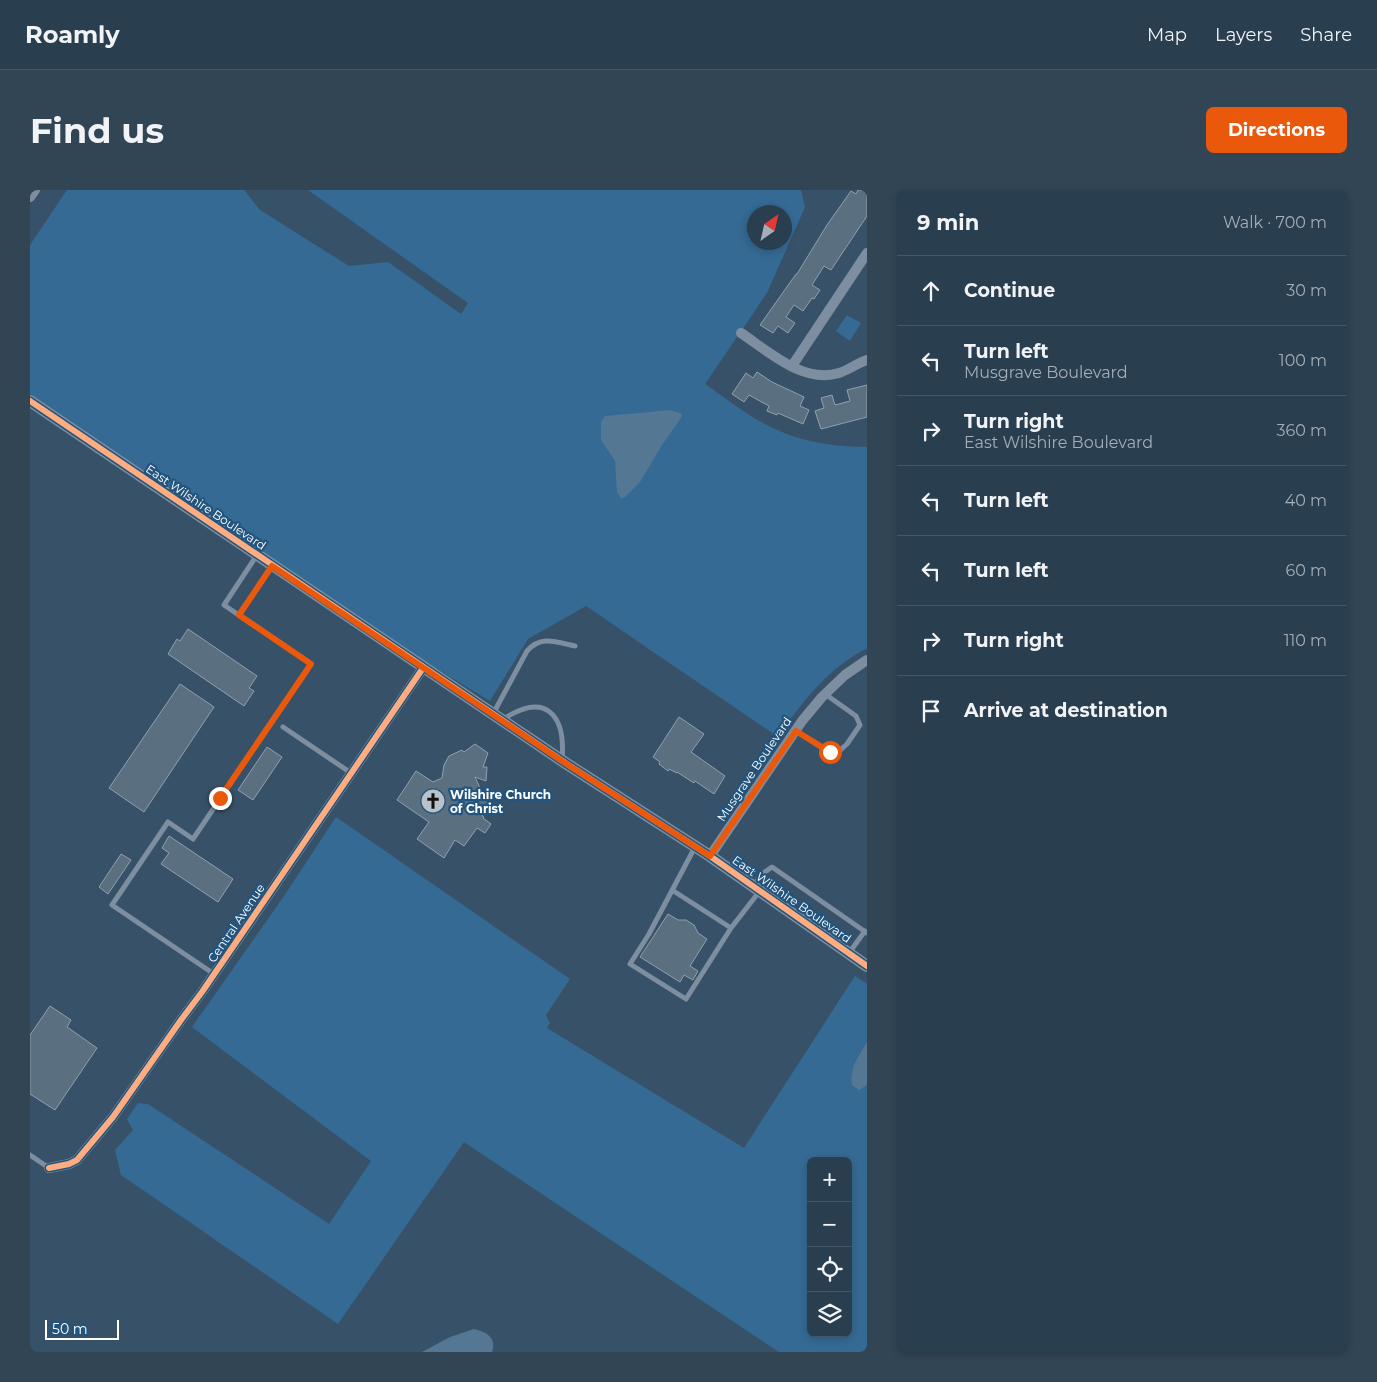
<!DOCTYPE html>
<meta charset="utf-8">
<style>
:root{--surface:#293e4e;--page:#314555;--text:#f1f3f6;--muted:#a5aeb6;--line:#455766;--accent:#ea580c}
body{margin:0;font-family:Montserrat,sans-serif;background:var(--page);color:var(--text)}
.controls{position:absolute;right:15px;bottom:15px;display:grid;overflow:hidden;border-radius:8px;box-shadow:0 2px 8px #0003}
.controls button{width:45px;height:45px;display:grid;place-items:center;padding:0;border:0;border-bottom:1px solid var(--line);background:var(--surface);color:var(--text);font:25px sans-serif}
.compass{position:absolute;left:717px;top:15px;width:45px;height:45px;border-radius:50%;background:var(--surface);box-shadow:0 2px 8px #0003;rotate:34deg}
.scale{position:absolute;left:15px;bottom:12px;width:74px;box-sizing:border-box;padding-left:5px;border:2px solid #fff;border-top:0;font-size:14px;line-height:18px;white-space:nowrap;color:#fff;-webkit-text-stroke:4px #22547d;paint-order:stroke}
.stop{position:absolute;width:15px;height:15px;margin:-11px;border:4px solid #ea580c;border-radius:50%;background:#fff}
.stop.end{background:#ea580c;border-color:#fff;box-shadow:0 1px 5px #0008}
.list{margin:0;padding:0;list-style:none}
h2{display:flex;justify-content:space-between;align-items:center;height:65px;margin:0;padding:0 20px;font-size:21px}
h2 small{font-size:16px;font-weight:400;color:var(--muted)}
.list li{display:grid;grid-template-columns:32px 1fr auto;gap:15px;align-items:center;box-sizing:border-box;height:70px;padding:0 20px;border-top:1px solid var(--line)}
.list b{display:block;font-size:19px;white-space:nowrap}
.list p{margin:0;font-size:16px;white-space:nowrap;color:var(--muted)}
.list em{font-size:16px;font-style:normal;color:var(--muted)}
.icon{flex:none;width:28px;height:28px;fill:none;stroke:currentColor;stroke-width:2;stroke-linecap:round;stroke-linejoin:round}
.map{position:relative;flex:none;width:837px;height:1162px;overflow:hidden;border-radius:8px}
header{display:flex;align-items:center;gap:30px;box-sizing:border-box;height:70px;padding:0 25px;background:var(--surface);border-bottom:1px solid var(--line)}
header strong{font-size:24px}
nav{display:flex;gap:28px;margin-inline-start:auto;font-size:18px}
.intro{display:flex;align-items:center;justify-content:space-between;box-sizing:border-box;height:120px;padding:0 30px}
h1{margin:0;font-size:35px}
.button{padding:12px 22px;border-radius:8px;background:var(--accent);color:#fff;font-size:18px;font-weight:700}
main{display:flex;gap:30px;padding:0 30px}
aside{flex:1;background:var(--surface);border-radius:8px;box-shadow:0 2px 8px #0003}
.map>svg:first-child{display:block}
.green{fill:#356a94;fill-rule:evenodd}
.water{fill:#547794}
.building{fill:#5a6f80;stroke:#90a0ae}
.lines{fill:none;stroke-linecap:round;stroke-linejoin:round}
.service{stroke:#7c8e9f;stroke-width:5}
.minor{stroke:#7c8e9f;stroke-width:10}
.tertiary{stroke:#7c8e9f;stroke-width:12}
.cycleway-casing{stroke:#22547d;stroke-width:9}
.cycleway{stroke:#ffac80;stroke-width:6}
.route{stroke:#ea580c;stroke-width:6}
.labels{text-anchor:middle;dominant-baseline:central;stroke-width:4.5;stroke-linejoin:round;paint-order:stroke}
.street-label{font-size:12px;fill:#fff;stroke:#22547d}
.poi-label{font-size:12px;font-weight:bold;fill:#fff;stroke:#22547d;text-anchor:start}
</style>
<header>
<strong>Roamly</strong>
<nav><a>Map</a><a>Layers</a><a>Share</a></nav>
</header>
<div class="intro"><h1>Find us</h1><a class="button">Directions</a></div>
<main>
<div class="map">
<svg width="837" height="1162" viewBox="0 0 837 1162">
<rect width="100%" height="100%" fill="#375268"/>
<path class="green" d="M37,0H214L230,20L319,76L358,72L431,124L438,113L278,0H771L775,17L737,103L675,194C697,209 719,227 743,238C771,252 806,257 837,257V458C798,478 772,512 748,547L556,416L498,449L460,511L396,472L0,204V55ZM724,22H754V52H724Z
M817,125L831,133L820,151L806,141Z
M306,627L540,789L516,825L520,833L517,838L714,958L825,786L837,794V1162H749L434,952L308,1134L91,985L85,960L103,940L97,929L108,913L118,914L299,1034L341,971L162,837L252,709ZM781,971H818V1143H781Z"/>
<path class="water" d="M641,220L652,224L651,228L632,255L610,292L595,307L591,308L587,302L585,271L571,250V232L575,226Z
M837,852V895L829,900L822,895C819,878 829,866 837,852Z
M444,1139C456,1142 467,1147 462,1162H392L420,1147Z"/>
<path class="building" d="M828,0H833L837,2V26L801,80L794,76L782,95L790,100L784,109L782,108L773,121L764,115L756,127L765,133L758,143L748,136L743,143L730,135L766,84H767L797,35L821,1L826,4Z
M727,182L742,192L774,207L770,216L779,220L773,234L748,223L747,225L737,221L739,216L719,205L714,212L702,204L716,183L723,188Z
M837,195V227L791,239L785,221L794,218L791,208L802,205L805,215L820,211L817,200Z
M158,439L227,486L219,498L224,501L214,516L138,464L147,449L150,451Z
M150,494L184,517L114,622L79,598Z
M649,527L674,544L661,562L695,586L684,604L665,591L664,593L647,582V583L639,579L638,581L629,574L630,572L623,567Z
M445,554L458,563L453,577H457L456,591L445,587L451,600L447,603L461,612L452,626L454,627L453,628L461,634L455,643L447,638L434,656L425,650L414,668L387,649L399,632L367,610L386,581L403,592L412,588L414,575L419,566L432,560L434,562Z
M237,557L252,567L223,610L208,600Z
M139,646L203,689L188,712L131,674L139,663L132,658Z
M91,664L101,670L78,704L69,697Z
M638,724L648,730H656L664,735L668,743L677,749L660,776L668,781L663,790L654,785L650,792L610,767Z
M20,816L41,830L37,837L67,858L25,920L0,904V845Z"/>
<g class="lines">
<path class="service" d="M209,425L242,376
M463,524L497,461C511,445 526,452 545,456
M472,530C515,501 536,524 532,570
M253,537L321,583
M766,541L789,556L806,564L817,554L830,535L826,526L795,504
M665,657L619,744L600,774L656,809L701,738L729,702
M723,696L732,684L742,677L837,743
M642,700L701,738
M819,763L835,741
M184,784L82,715L138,632L163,649L281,474L194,415L227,365
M0,965L19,978"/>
<path class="minor" d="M0,7L5,0
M711,143C738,161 773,194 809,183C819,180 827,173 837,170
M762,176L837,63
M680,666L772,531L792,507L815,485L837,470
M19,978L39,974L47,970L83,927L151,830L172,802L393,478"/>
<path class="tertiary" d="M0,211L537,574L680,666L837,776"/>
<defs>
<path id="cycleway" d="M0,211L537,574L680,666L837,776
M19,978L39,974L47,970L83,927L151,830L172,802L393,478"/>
</defs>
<use href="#cycleway" class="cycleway-casing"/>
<use href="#cycleway" class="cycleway"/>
</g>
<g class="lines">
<path class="route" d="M190,608L281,474L209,425L242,376L532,571L680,666L766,541L800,562"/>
</g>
<defs>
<symbol id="church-disc" viewBox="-11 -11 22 22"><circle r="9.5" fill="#b9c2ca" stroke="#22547d"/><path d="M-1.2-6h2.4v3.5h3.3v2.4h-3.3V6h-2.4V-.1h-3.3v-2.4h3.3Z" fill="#111"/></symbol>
</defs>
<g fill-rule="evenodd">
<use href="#church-disc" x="389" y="597" width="28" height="28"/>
</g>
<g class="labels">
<g class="street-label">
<text transform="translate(176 317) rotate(34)">East Wilshire Boulevard</text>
<text transform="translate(724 579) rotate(-56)">Musgrave Boulevard</text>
<text transform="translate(762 709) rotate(35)">East Wilshire Boulevard</text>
<text transform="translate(206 733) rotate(-56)">Central Avenue</text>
</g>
<g class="poi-label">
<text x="420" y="604">Wilshire Church<tspan x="420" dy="14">of Christ</tspan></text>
</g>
</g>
</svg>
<div class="controls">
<button>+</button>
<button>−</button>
<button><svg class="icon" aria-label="locate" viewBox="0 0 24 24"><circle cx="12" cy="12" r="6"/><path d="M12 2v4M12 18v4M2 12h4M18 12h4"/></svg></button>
<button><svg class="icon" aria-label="layers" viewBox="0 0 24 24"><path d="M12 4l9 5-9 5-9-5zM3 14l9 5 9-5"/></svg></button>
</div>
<svg class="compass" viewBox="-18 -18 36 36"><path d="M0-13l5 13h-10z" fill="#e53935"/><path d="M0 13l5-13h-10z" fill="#a5aeb6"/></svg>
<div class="scale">50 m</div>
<div class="stop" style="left:800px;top:562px"></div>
<div class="stop end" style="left:190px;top:608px"></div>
</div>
<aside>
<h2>9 min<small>Walk · 700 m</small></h2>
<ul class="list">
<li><svg class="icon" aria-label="ahead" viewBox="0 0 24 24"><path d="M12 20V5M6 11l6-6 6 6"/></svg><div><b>Continue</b></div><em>30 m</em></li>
<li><svg class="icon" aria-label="left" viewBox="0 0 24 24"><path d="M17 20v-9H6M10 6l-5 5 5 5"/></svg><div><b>Turn left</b><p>Musgrave Boulevard</p></div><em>100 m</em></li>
<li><svg class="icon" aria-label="right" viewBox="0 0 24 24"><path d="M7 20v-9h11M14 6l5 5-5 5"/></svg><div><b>Turn right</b><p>East Wilshire Boulevard</p></div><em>360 m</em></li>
<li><svg class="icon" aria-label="left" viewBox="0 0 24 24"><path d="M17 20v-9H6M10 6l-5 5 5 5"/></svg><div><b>Turn left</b></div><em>40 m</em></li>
<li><svg class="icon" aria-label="left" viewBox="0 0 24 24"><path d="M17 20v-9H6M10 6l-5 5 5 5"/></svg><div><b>Turn left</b></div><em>60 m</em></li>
<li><svg class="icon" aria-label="right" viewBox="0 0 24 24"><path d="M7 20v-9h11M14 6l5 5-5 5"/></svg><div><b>Turn right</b></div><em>110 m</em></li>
<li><svg class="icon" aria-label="arrive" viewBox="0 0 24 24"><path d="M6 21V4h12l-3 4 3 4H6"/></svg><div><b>Arrive at destination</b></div></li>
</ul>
</aside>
</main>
